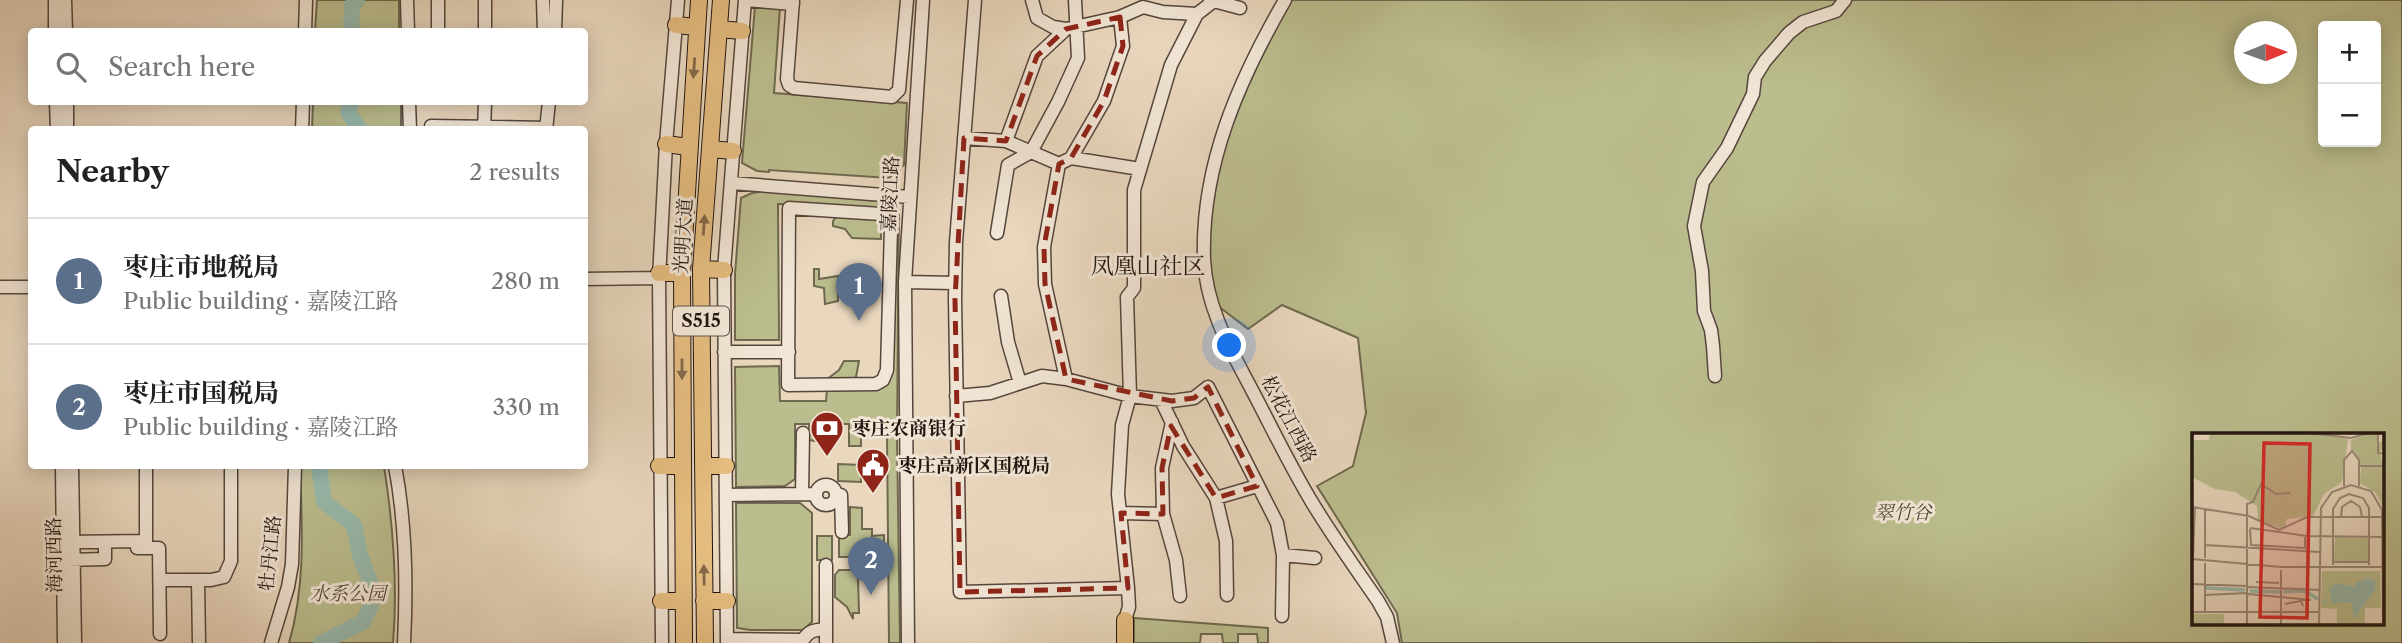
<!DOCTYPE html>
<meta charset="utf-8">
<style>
:root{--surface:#fff;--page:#f2f2f2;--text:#222;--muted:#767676;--line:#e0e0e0;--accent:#2563eb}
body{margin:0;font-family:"Libre Caslon Text","Noto Serif SC",serif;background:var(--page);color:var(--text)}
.controls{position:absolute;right:21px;top:21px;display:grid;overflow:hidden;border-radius:7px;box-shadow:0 4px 18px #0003}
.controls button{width:63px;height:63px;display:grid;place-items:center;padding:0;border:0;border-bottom:2px solid var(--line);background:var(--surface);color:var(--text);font:35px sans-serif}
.compass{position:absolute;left:2234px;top:21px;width:63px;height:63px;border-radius:50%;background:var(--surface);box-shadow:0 4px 18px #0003;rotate:89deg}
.you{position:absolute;left:1230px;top:346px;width:24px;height:24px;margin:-18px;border:5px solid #fff;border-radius:50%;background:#1a73e8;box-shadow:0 0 0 10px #1a73e833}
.badge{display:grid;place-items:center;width:46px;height:46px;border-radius:50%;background:var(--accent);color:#fff;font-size:23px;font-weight:700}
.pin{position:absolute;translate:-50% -58px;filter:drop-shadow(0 2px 4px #0008)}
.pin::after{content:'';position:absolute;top:37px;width:24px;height:21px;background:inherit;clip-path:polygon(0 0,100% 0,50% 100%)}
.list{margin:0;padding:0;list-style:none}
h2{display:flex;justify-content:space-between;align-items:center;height:91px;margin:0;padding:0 28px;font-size:30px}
h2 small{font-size:23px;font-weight:400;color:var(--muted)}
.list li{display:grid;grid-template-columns:46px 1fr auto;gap:21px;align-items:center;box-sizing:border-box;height:126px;padding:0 28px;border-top:2px solid var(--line)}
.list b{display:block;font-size:26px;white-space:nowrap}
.list p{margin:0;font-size:23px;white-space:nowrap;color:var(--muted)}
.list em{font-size:23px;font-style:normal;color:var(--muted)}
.icon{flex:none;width:38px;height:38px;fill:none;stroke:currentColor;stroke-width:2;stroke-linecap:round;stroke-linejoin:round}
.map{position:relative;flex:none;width:2402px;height:643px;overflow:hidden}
.search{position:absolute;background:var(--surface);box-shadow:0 4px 18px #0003;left:28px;top:28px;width:560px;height:77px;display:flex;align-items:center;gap:18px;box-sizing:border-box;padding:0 24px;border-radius:7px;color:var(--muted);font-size:26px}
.panel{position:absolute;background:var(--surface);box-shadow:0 4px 18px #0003;left:28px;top:126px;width:560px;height:343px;border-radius:7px}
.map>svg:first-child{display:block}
.green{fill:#bbbd8e;stroke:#6e694f;stroke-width:2;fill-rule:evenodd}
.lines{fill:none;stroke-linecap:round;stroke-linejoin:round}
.river{stroke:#98baad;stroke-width:16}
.minor-casing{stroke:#54463c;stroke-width:15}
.major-casing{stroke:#221510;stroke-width:18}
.minor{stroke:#f1e5d5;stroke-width:12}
.major{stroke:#e4bc7f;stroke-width:16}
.oneway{fill:#836848}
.marked{fill:none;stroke:#8f2418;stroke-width:5;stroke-dasharray:14 9;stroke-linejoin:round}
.labels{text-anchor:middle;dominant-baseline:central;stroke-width:6;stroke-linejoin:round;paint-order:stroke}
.shield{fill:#f1e5d5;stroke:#60534b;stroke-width:2}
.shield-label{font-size:18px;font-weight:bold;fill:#221510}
.street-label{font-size:19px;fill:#221510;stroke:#f1e5d5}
.poi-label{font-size:19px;font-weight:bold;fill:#221510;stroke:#f1e5d5;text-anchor:start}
.park-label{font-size:19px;font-style:italic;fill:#504736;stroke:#f1e5d5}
.quarter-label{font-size:23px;fill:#221510;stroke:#f1e5d5}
.inset-river{fill:none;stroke:#98baad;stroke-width:3.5}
.inset-road{fill:none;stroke:#998978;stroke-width:2}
.view{fill:#d62828;fill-opacity:0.15;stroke:#d62828;stroke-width:3.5}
.inset-edge{fill:none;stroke:#221510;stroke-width:3.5}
</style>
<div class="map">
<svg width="2402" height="643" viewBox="0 0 2402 643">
<rect width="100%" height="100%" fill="#e9d7be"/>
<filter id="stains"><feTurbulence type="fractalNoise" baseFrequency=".00286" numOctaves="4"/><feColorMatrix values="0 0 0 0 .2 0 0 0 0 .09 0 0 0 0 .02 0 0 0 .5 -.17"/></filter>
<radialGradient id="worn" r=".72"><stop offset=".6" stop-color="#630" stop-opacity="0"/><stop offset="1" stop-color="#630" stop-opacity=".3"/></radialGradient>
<path class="green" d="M317,0H399V31H315Z
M1291,0H2402V643H1402L1397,613L1317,486L1353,466L1366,413L1358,338L1282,305L1248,329L1218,306L1207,263L1212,188L1234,113L1262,49ZM2323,26H2376V142H2323ZM2244,32H2286V74H2244ZM2194,435H2383V624H2194Z
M755,6L780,7L774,93L907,103L904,165L889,178L769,170V172L757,171L742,163Z
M313,102H401V129H312Z
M778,189L893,199L899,209L897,435L900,643H889L887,435H861V446H849V424H821L820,431H816L815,441L809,440V424H795V479L785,486L736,487L735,367L779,366L780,401H826L827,389L882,388L887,383L892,218L827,205L778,204L779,340H735V274L741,198L752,193Z
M837,216L875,218L881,227V239L852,238L845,229L833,226V221Z
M814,269H819V279L838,276V301L825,304L824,288L814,286Z
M844,361H859L856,377L852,380H826L839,370Z
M838,464L861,465V482L838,481Z
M300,466H384C393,524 398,584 393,643H289C306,585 302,525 300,466Z
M736,503H800L812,513V622L803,630H750L737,628Z
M850,507L862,508V529H872V536L884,535V557H839V535H850Z
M817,536H832V560H817Z
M839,570H856L860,574L858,577L859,613H853V619L847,607L835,597V575Z
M1134,618L1268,628V643H1258L1257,634H1238V643H1223L1222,634H1201L1200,643H1134Z"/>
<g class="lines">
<path class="river" d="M351,32L352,5L357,0
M351,102L348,112L360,130
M319,466L324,502L354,525L360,555L373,590L371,606L363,622L321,643"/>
<defs>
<path id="minor" d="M55,0V32
M65,0L66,32
M407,0L408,32
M438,0V32
M543,0L544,32
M745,0L793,4
M793,0L787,79L789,85L794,88L892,97L899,90L907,0
M975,0L956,242L955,299L960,592L1128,588
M1032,0L1037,18L1053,27L1066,29L1120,17L1143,7L1163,12L1197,14
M1210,0L1240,8
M1285,0C1239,80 1201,165 1204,259C1206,308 1231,350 1253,392C1273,430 1291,468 1313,504C1333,537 1356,569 1378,601L1387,617L1393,643
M305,32L306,0
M485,32V0
M555,32L556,0
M56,102L57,130
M67,102V130
M409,102L410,130
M302,130L303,102
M431,130V126L547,128
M484,130L485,102
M546,130L549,102
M964,138L1006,141L1059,164L1071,158L1140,169
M1006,141L1037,56L1066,29
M1071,158L1104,101L1123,46L1120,17
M1059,164L1044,247L1045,284L1066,379
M731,183L909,197
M789,208L881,214L888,220L891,228L887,370L883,380L876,384L788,385Z
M997,233L1008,165L1031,152L1058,102L1078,58L1075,0
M584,279L659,278
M905,282L955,283
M0,287H32
M1001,296L1008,342L1020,383
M724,352H789
M1715,376L1713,346L1711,330L1704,311L1702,271L1694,226L1703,182L1727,148L1753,94L1755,77L1765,61L1789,33L1803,22L1836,11L1845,0
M956,396L990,393L1042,376L1066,379L1130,396L1172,401L1194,398L1208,387L1277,523L1283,555L1282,616
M1161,400L1183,446L1216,498L1257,486
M1172,422L1162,468L1163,514L1176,560L1180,596
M62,466L64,643
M72,466L75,643
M395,466C406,524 407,584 404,643
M816 495a10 10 0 1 1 20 0a10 10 0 1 1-20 0Z
M802,494L803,433
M726,495L816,494
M836,495H841L842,532
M1216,498L1226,541L1227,595
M1121,513L1163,514
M67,542L146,541V466
M137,548H159L160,634
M1283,555L1315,558
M67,560L105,559V542
M826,565V643
M160,580H211L224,577L231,561V466
M198,580L199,643
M1125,620L1129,607L1128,588L1118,494L1122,425L1130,396L1127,297L1134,288V190L1171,65L1197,14L1215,0
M727,639L803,640
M803,640C809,630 815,630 826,629
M271,643L288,587L292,564L295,466
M662,643L659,278L666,144L678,0
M727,643L724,270L745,0
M908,643L905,282L923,0"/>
<path id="major" d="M676,25L697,27
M719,29L742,31
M666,144L688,147
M710,149L733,151
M701,269L724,270
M659,273H682
M659,466H682
M703,466H726
M661,601H683
M704,601H727
M1125,620V643
M684,643L682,273L699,0
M705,643L701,269L721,0"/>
</defs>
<use href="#minor" class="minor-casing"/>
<use href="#major" class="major-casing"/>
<use href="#minor" class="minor"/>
<use href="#major" class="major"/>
</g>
<defs><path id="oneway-solid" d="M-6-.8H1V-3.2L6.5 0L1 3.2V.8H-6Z" transform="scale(1.75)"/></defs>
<g class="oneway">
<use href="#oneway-solid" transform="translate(694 68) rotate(94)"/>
<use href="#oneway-solid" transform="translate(704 225) rotate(-86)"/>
<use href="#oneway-solid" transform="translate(682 369) rotate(90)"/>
<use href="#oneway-solid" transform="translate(704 575) rotate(-91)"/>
</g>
<path class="marked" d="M1120,17L1123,46L1104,101L1071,158L1059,164L1044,247L1045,284L1066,379L1172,401L1194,398L1208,387L1257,486L1216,498L1171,426L1162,468L1163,514L1121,513L1128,588L960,592L955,299L964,138L1006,141L1037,56L1066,29Z"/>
<defs>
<symbol id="bank-pin" viewBox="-11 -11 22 30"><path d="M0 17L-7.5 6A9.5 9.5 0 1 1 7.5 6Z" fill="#8f2418" stroke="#f1e5d5"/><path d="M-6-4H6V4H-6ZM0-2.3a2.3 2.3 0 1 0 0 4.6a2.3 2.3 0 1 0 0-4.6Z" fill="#fff"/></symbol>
<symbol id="civic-pin" viewBox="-11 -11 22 30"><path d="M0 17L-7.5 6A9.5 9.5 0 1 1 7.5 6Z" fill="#8f2418" stroke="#f1e5d5"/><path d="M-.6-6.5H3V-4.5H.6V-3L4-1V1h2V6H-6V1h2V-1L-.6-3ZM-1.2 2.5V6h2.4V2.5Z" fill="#fff"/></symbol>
</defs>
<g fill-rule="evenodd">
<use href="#bank-pin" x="808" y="409" width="38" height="52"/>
<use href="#civic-pin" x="854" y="446" width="38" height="52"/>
</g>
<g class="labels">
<rect class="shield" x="673" y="306.5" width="56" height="29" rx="5"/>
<g class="shield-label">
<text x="701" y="321">S515</text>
</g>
<g class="street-label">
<text transform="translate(890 194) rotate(-87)">嘉陵江路</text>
<text transform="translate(683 236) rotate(-86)">光明大道</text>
<text transform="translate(1289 419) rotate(62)">松花江西路</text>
<text transform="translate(270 553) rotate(-84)">牡丹江路</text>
<text transform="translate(54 555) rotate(-91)">海河西路</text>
</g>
<g class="poi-label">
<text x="852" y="428">枣庄农商银行</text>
<text x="898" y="465">枣庄高新区国税局</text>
</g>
<g class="park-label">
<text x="1903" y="512">翠竹谷</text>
<text x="348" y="593">水系公园</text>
</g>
<g class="quarter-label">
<text x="1148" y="266">凤凰山社区</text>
</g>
</g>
<g transform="translate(2192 433)">
<rect width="192" height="192" fill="#e9d7be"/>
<path d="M18,0H115L156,6L150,49L132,61L121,83L95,86L92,96L66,88L65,73L43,59L23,56L0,44V7H17ZM179,0H192L186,2V9L192,8L188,21L192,33L168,32L159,16V7ZM169,34H192V75L183,59L168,50ZM143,104L176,105L177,128H142ZM130,138H188L189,175H173V192H145V176L129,175ZM0,181H32V192H0Z" fill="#bbbd8e"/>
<path d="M176,145L184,148L183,157L162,186L160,170H131L133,164L134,169H140L137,156L144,150L163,154L162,150Z" fill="#98baad"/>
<path class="inset-river" d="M14,155L53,157M58,158L88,159M91,159L113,158L126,166"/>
<path class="inset-road" d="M117,0L159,5L177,0M186,0V20L193,21M167,33H193M152,53V27L160,18L167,27V53M0,74L57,83L87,97L115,84H128M55,83V71L61,69L69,51L84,61L98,60M128,84H191M149,84L150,74L159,68L168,74L170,84M58,95L115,103M58,96L59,112L113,115V103M115,103L191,104M13,112L128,119M1,124L3,74M13,125V75M0,126L89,134H193M141,129H177M141,132V76L148,65L157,61L171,65L177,75V132M64,149L87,150M0,151L55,153M56,154L128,157M56,161L119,167M13,162L55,160M93,171L109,168L111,173M0,179H128M13,180V130M55,192V83M89,192V137M127,192L129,75L140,59L159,52L179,58L190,77L191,192"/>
<path class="view" d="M72,10L118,11L115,185L68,184Z"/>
<rect width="192" height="192" class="inset-edge"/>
</g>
<rect width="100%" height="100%" filter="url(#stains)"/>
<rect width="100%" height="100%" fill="url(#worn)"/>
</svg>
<div class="controls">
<button>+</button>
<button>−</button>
</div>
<svg class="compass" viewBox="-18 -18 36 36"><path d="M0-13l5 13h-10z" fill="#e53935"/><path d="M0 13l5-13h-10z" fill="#767676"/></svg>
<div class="you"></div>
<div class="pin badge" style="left:859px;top:321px;background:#5c6f8a">1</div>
<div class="pin badge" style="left:871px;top:595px;background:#5c6f8a">2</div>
<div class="search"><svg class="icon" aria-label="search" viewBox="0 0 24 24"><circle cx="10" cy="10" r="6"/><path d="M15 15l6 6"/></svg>Search here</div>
<section class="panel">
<h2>Nearby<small>2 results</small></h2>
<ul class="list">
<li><span class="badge" style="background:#5c6f8a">1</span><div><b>枣庄市地税局</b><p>Public building · 嘉陵江路</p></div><em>280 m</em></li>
<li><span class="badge" style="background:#5c6f8a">2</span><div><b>枣庄市国税局</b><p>Public building · 嘉陵江路</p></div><em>330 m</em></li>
</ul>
</section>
</div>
